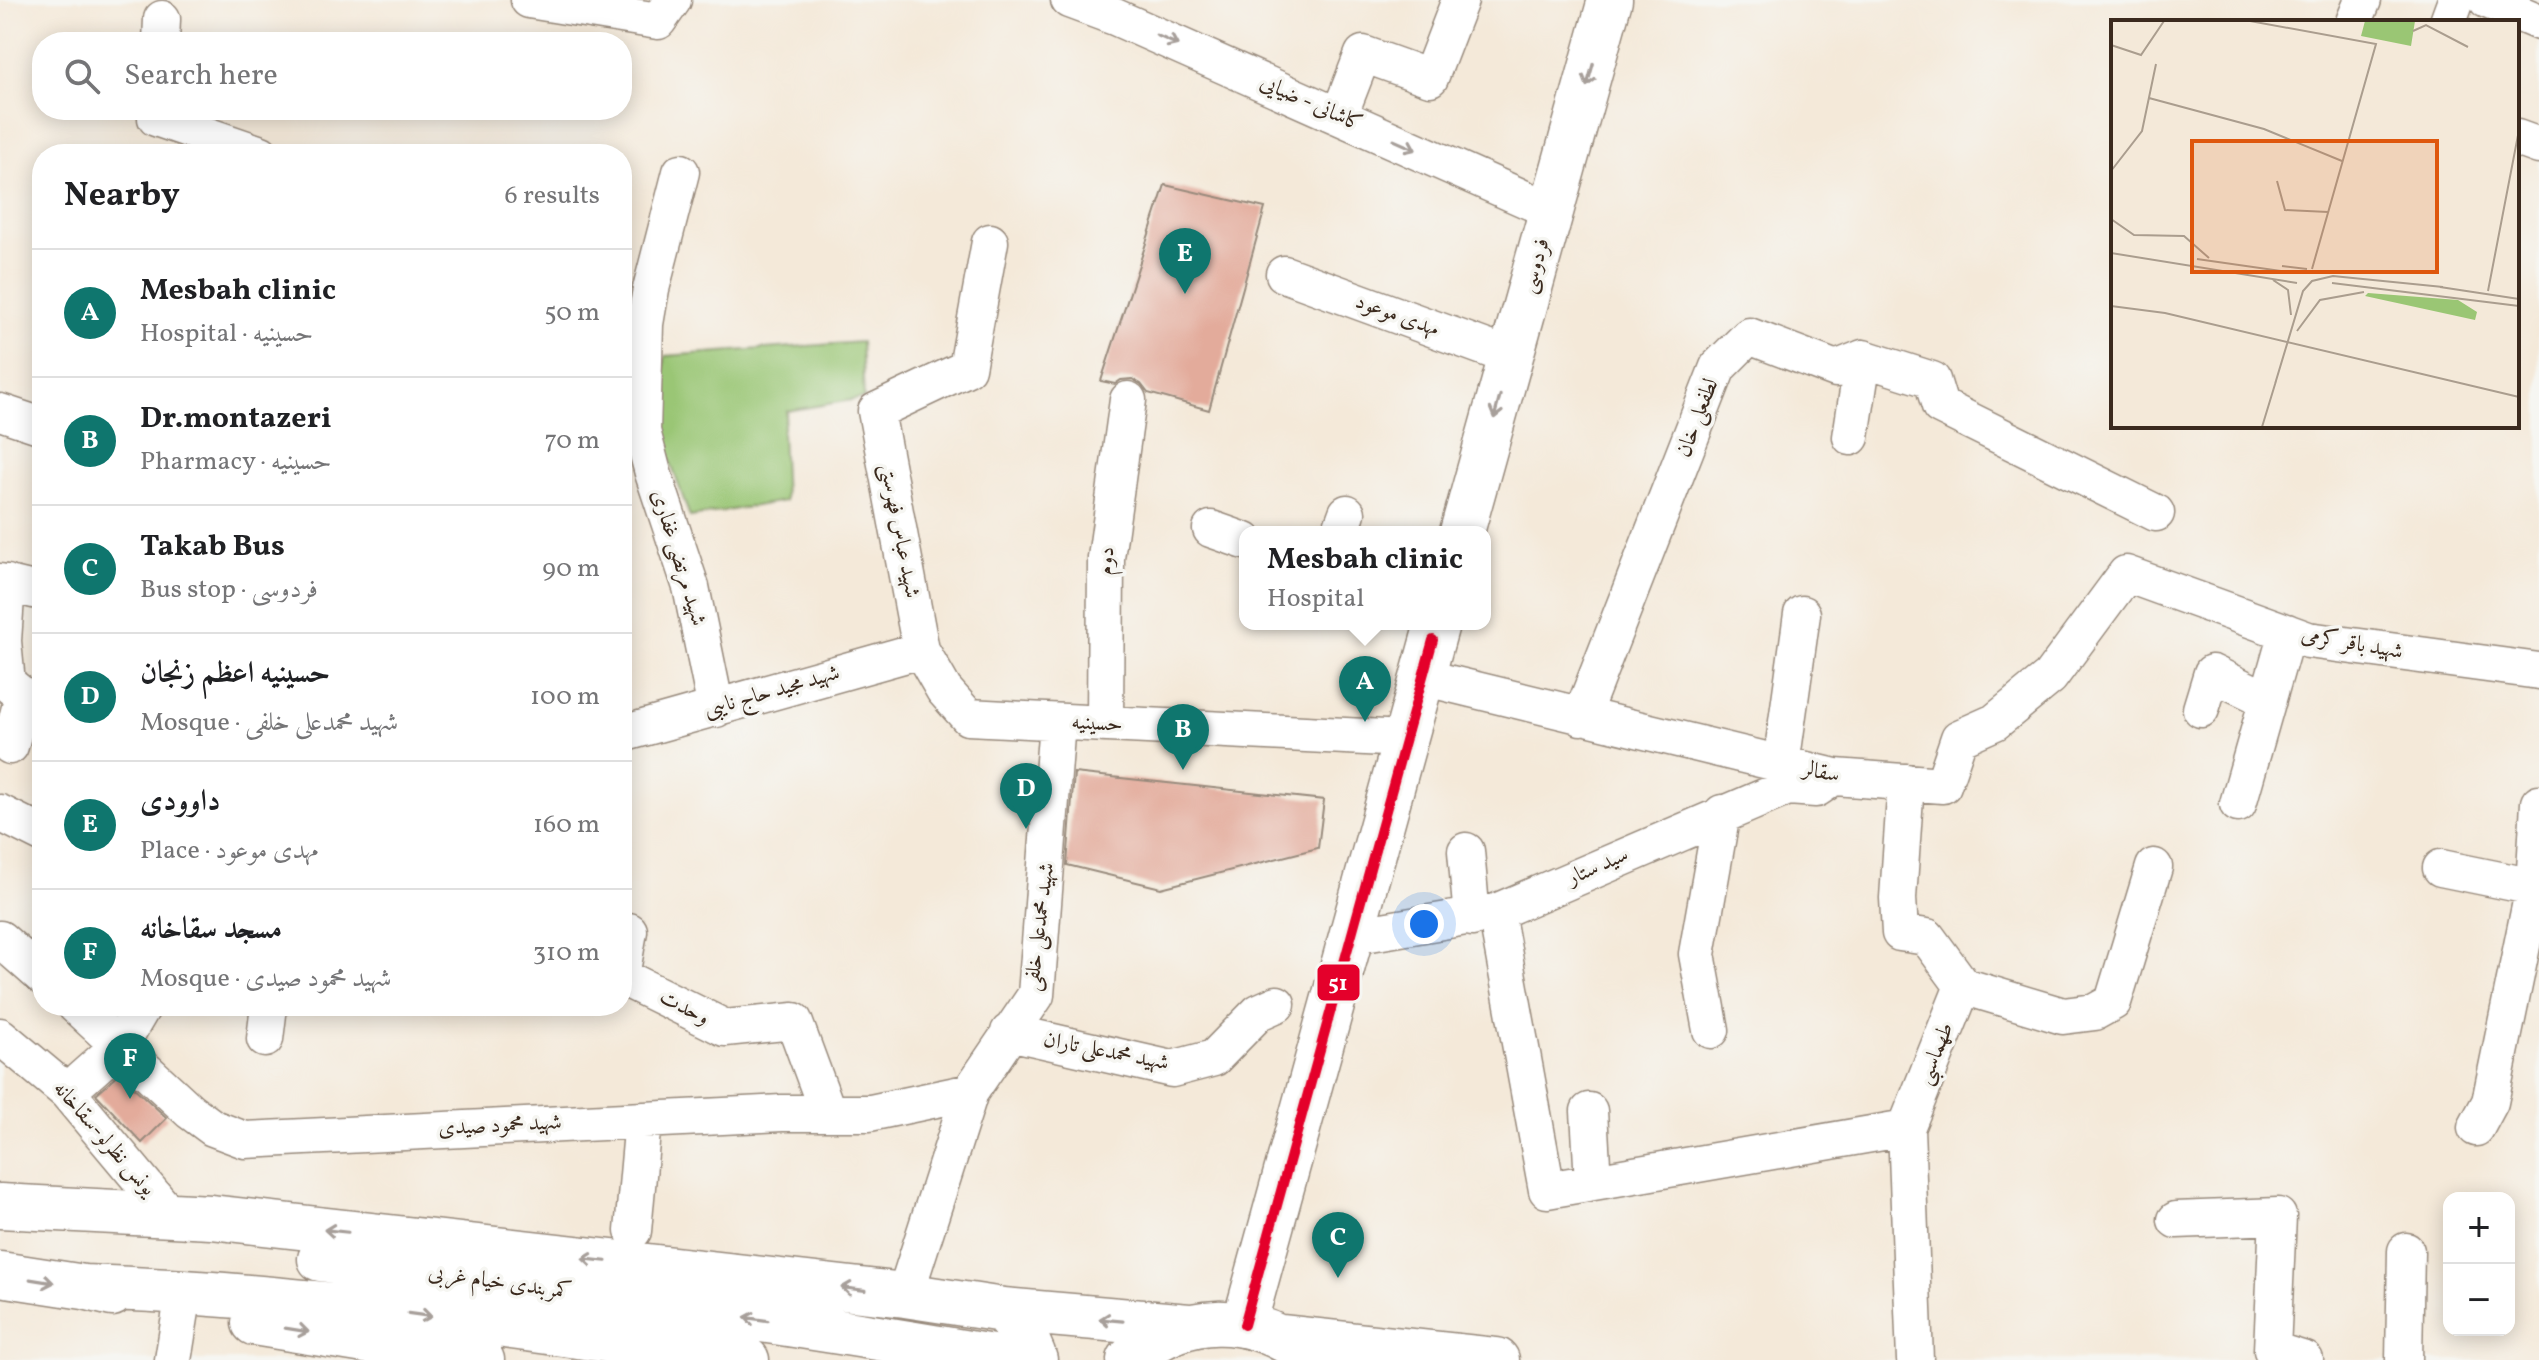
<!DOCTYPE html>
<meta charset="utf-8">
<style>
:root{--surface:#fff;--page:#f2f2f2;--text:#202124;--muted:#757577;--line:#e0e0e0;--accent:#0f766e}
body{margin:0;font-family:Vollkorn,Amiri,serif;background:var(--page);color:var(--text)}
.controls{position:absolute;right:24px;bottom:24px;display:grid;overflow:hidden;border-radius:16px;box-shadow:0 4px 20px #0003}
.controls button{width:72px;height:72px;display:grid;place-items:center;padding:0;border:0;border-bottom:2px solid var(--line);background:var(--surface);color:var(--text);font:40px sans-serif}
.you{position:absolute;left:1424px;top:924px;width:28px;height:28px;margin:-20px;border:6px solid #fff;border-radius:50%;background:#1a73e8;box-shadow:0 0 0 12px #1a73e833}
.badge{display:grid;place-items:center;width:52px;height:52px;border-radius:50%;background:var(--accent);color:#fff;font-size:26px;font-weight:700}
.pin{position:absolute;translate:-50% -66px;filter:drop-shadow(0 2px 4px #0008)}
.pin::after{content:'';position:absolute;top:42px;width:28px;height:24px;background:inherit;clip-path:polygon(0 0,100% 0,50% 100%)}
.popup{position:absolute;left:1239px;top:526px;width:252px;height:104px;box-sizing:border-box;display:grid;place-content:center;border-radius:16px;background:var(--surface);filter:drop-shadow(0 2px 6px #0005);font-size:26px;white-space:nowrap;color:var(--muted)}
.popup b{font-size:30px;color:var(--text)}
.popup::after{content:'';position:absolute;left:50%;top:100%;margin-left:-16px;border:16px solid transparent;border-top-color:var(--surface)}
.list{margin:0;padding:0;list-style:none}
h2{display:flex;justify-content:space-between;align-items:center;height:104px;margin:0;padding:0 32px;font-size:34px}
h2 small{font-size:26px;font-weight:400;color:var(--muted)}
.list li{display:grid;grid-template-columns:52px 1fr auto;gap:24px;align-items:center;box-sizing:border-box;height:128px;padding:0 32px;border-top:2px solid var(--line)}
.list b{display:block;font-size:30px;white-space:nowrap}
.list p{margin:0;font-size:26px;white-space:nowrap;color:var(--muted)}
.list em{font-size:26px;font-style:normal;color:var(--muted)}
.icon{flex:none;width:44px;height:44px;fill:none;stroke:currentColor;stroke-width:2;stroke-linecap:round;stroke-linejoin:round}
.map{position:relative;flex:none;width:2539px;height:1360px;overflow:hidden}
.search{position:absolute;background:var(--surface);box-shadow:0 4px 20px #0003;left:32px;top:32px;width:600px;height:88px;display:flex;align-items:center;gap:20px;box-sizing:border-box;padding:0 28px;border-radius:32px;color:var(--muted);font-size:30px}
.panel{position:absolute;background:var(--surface);box-shadow:0 4px 20px #0003;left:32px;top:144px;width:600px;height:872px;border-radius:32px}
.map>svg:first-child{display:block}
.green{fill:#9ac674;stroke:#6a7849;stroke-width:2}
.building{fill:#e3ab9b}
.lines{fill:none;stroke-linecap:round;stroke-linejoin:round}
.minor-casing{stroke:#988a7c;stroke-width:39}
.major-casing{stroke:#988a7c;stroke-width:47}
.highway-casing{stroke:#988a7c;stroke-width:47}
.minor{stroke:#fff;stroke-width:36}
.major{stroke:#fff;stroke-width:44}
.highway{stroke:#fff;stroke-width:44}
.bus-1-casing{stroke:#f6f6f2;stroke-width:16}
.bus-1{stroke:#e4002b;stroke-width:10}
.oneway{stroke:#a79f9a}
.labels{text-anchor:middle;dominant-baseline:central;stroke-width:7;stroke-linejoin:round;paint-order:stroke}
.street-label{font-size:22px;fill:#3b2a1e;stroke:#f6f6f2}
.inset-road{fill:none;stroke:#aa9d8e;stroke-width:2}
.view{fill:#df570d;fill-opacity:0.15;stroke:#df570d;stroke-width:4}
.inset-edge{fill:none;stroke:#3b2a1e;stroke-width:4}
.line-badge{stroke:#f6f6f2;stroke-width:3}
.badge-label{font-size:22px;text-anchor:middle;font-weight:bold;fill:#fff}
</style>
<div class="map">
<svg width="2539" height="1360" viewBox="0 0 2539 1360">
<rect width="100%" height="100%" fill="#f6f6f2"/>
<filter id="ink" filterUnits="userSpaceOnUse"><feTurbulence type="fractalNoise" baseFrequency=".0125" numOctaves="2"/><feDisplacementMap in="SourceGraphic" scale="16" xChannelSelector="R" yChannelSelector="G"/><feConvolveMatrix kernelMatrix="1 2 1 2 8 2 1 2 1" color-interpolation-filters="sRGB"/></filter>
<filter id="wash" filterUnits="userSpaceOnUse"><feTurbulence type="fractalNoise" baseFrequency=".006" numOctaves="4" result="noise"/><feDisplacementMap in="SourceGraphic" scale="32" xChannelSelector="R" yChannelSelector="G"/><feGaussianBlur stdDeviation="1.8" result="paint"/><feColorMatrix in="noise" values="0 0 0 0 0 0 0 0 0 0 0 0 0 0 0 0 0 1.4 0 .05"/><feComposite in="paint" operator="in"/></filter>
<g filter="url(#wash)">
<rect width="100%" height="100%" fill="#f4e9d9"/>
<path class="green" d="M861,342L864,398L787,411L782,432L785,501L690,517L669,458L660,424L665,356Z"/>
<g id="blocks">
<path class="building" d="M1165,185L1265,208L1209,410L1148,393L1141,384L1132,379L1121,380L1115,384L1101,381Z
M1074,773L1324,800L1318,848L1161,888L1067,865Z
M119,1074L167,1118L142,1143L96,1094Z"/>
</g>
</g>
<g filter="url(#ink)">
<use href="#blocks" fill-opacity="0" stroke="#988a7c" stroke-width="2"/>
<g class="lines">
<defs>
<path id="minor" d="M529,0L658,21L673,0
M1069,0L1115,17L1552,211
M2487,0L2539,22
M2354,22L2363,0
M2448,22L2456,0
M161,42L162,19
M156,110V118L261,154
M1339,116L1363,54L1430,78L1460,0
M2517,138L2539,146
M681,172L651,289L645,324L642,431L653,473L691,587L716,709
M990,242L967,368L876,411L921,650L944,690L968,717L1405,739
M1284,274L1511,357
M0,412L42,426
M1851,437L1863,358
M1211,529L1245,541
M1340,532L1347,513
M0,582L42,592
M7,583L3,641L7,683L23,696L10,746
M1422,677L1835,777L1943,785L1959,738L1995,722L2050,677L2126,574L2308,640L2539,671
M2201,709L2212,673L2268,700
M1581,717L1718,367L1749,336L1836,369L1863,358L1932,380L1940,406L2156,513
M1105,724L1106,558L1128,400
M622,734L921,650
M1781,765L1802,614
M1906,782L1898,898L1900,933L1927,937L1963,986L1906,1128L1915,1360
M2238,804L2287,632
M0,813L42,834
M1466,851L1472,918
M2441,868L2534,887L2539,897
M1496,912L1547,1190L1906,1128
M622,930L629,931L622,971
M1352,936L1496,912L1788,787L1816,789L1825,783
M0,939L42,976
M622,977L725,1028L794,1021L828,1113
M1963,986L2063,1016L2095,1012L2113,1002L2154,867
M76,1006L190,1111L213,1128L245,1140L782,1113H870L970,1092
M1711,1030L1697,954L1722,813
M1009,1032L1172,1069L1214,1058L1259,1012L1277,1004
M0,1036L67,1092L169,1214
M265,1039L269,1006
M67,1092L120,1045L143,1006
M1589,1111L1593,1182
M2476,1128L2490,1102L2534,887L2539,803
M2176,1220L2278,1216L2272,1350L2305,1360
M633,1231L643,1120
M905,1295L970,1092L1036,995L1057,722
M173,1360L181,1311
M2404,1360L2406,1251"/>
<path id="major" d="M1462,532L1610,0
M1244,1325L1437,624"/>
<path id="highway" d="M0,1206L211,1217L905,1295L1003,1310L1189,1326
M320,1259C547,1289 773,1319 998,1358
M0,1274L84,1287L112,1294
M84,1287C307,1294 527,1329 747,1360
M1003,1310C1016,1325 1030,1341 1035,1360
M254,1323L482,1360
M1283,1337L1497,1360
M1129,1360C1185,1311 1248,1312 1307,1354"/>
</defs>
<use href="#minor" class="minor-casing"/>
<use href="#major" class="major-casing"/>
<use href="#highway" class="highway-casing"/>
<use href="#minor" class="minor"/>
<use href="#major" class="major"/>
<use href="#highway" class="highway"/>
<defs>
<path id="bus-1" d="M1244,1325L1433,640"/>
</defs>
<use href="#bus-1" class="bus-1-casing"/>
<use href="#bus-1" class="bus-1"/>
</g>
<defs><path id="oneway-shaft" d="M-6 0H5M1.5-3L5.5 0L1.5 3" fill="none" stroke-width="1.6" stroke-linecap="round" stroke-linejoin="round" transform="scale(2)"/></defs>
<g class="oneway">
<use href="#oneway-shaft" transform="translate(1167 40) rotate(24)"/>
<use href="#oneway-shaft" transform="translate(1590 75) rotate(106)"/>
<use href="#oneway-shaft" transform="translate(1405 145) rotate(24)"/>
<use href="#oneway-shaft" transform="translate(1497 407) rotate(105)"/>
<use href="#oneway-shaft" transform="translate(336 1231) rotate(-174)"/>
<use href="#oneway-shaft" transform="translate(594 1260) rotate(-174)"/>
<use href="#oneway-shaft" transform="translate(42 1281) rotate(9)"/>
<use href="#oneway-shaft" transform="translate(853 1289) rotate(-173)"/>
<use href="#oneway-shaft" transform="translate(420 1315) rotate(8)"/>
<use href="#oneway-shaft" transform="translate(756 1319) rotate(-172)"/>
<use href="#oneway-shaft" transform="translate(1111 1320) rotate(-175)"/>
<use href="#oneway-shaft" transform="translate(297 1330) rotate(9)"/>
</g>
</g>
<g class="labels">
<g class="street-label">
<text transform="translate(1311 104) rotate(24)">کاشانی - ضیایی</text>
<text transform="translate(1536 266) rotate(-74)">فردوسی</text>
<text transform="translate(1397 316) rotate(20)">مهدی موعود</text>
<text transform="translate(1698 418) rotate(-69)">لطفعلی خان</text>
<text transform="translate(899 531) rotate(79)">شهید عباس فهرستی</text>
<text transform="translate(678 558) rotate(73)">شهید مرتضی غفاری</text>
<text transform="translate(1107 561) rotate(-86)">دوم</text>
<text transform="translate(2352 644) rotate(10)">شهید باقر کرمی</text>
<text transform="translate(772 692) rotate(-16)">شهید مجید حاج نایبی</text>
<text transform="translate(1097 724) rotate(3)">حسینیه</text>
<text transform="translate(1821 773) rotate(10)">سقالر</text>
<text transform="translate(1598 867) rotate(-24)">سید ستار</text>
<text transform="translate(1040 927) rotate(-83)">شهید محمدعلی خلفی</text>
<text transform="translate(684 1008) rotate(27)">وحدت</text>
<text transform="translate(1106 1052) rotate(11)">شهید محمدعلی تاران</text>
<text transform="translate(1936 1054) rotate(-68)">طهماسبی</text>
<text transform="translate(500 1126) rotate(-3)">شهید محمود صیدی</text>
<text transform="translate(104 1139) rotate(49)">یونس نظرلو-سقاخانه</text>
<text transform="translate(500 1283) rotate(8)">کمربندی خیام غربی</text>
</g>
</g>
<g transform="translate(2111 20)">
<rect width="408" height="408" fill="#f4e9d9"/>
<path d="M254,1H304L300,26L250,16ZM257,273L347,280L366,292L364,300L254,276Z" fill="#9ac674"/>
<path class="inset-road" d="M139,1L265,24L201,249M302,11L315,5L357,27M0,25L30,35L53,1M38,78L153,109L231,141M0,151L31,111L45,44M166,161L174,190L217,192M0,199L23,215L73,216L98,238M0,233L186,263M86,239L177,252M171,246L196,249M162,260L177,270L180,295M221,263L408,286M329,267L408,279M377,271L408,110M0,286L54,293L408,377M186,311L209,280L253,272M164,364L192,271L201,261L222,256L332,267M151,407L165,361"/>
<path class="view" d="M81,121H326V252H81Z"/>
<rect width="408" height="408" class="inset-edge"/>
</g>
<rect class="line-badge" x="1316" y="963" width="45" height="39" rx="8" fill="#e4002b"/>
<g class="badge-label">
<text x="1338" y="990">51</text>
</g>
</svg>
<div class="controls">
<button>+</button>
<button>−</button>
</div>
<div class="you"></div>
<div class="pin badge" style="left:1365px;top:722px">A</div>
<div class="popup"><b>Mesbah clinic</b>Hospital</div>
<div class="pin badge" style="left:1183px;top:770px">B</div>
<div class="pin badge" style="left:1338px;top:1278px">C</div>
<div class="pin badge" style="left:1026px;top:829px">D</div>
<div class="pin badge" style="left:1185px;top:294px">E</div>
<div class="pin badge" style="left:130px;top:1099px">F</div>
<div class="search"><svg class="icon" aria-label="search" viewBox="0 0 24 24"><circle cx="10" cy="10" r="6"/><path d="M15 15l6 6"/></svg>Search here</div>
<section class="panel">
<h2>Nearby<small>6 results</small></h2>
<ul class="list">
<li><span class="badge">A</span><div><b>Mesbah clinic</b><p>Hospital · حسینیه</p></div><em>50 m</em></li>
<li><span class="badge">B</span><div><b>Dr.montazeri</b><p>Pharmacy · حسینیه</p></div><em>70 m</em></li>
<li><span class="badge">C</span><div><b>Takab Bus</b><p>Bus stop · فردوسی</p></div><em>90 m</em></li>
<li><span class="badge">D</span><div><b>حسینیه اعظم زنجان</b><p>Mosque · شهید محمدعلی خلفی</p></div><em>100 m</em></li>
<li><span class="badge">E</span><div><b>داوودی</b><p>Place · مهدی موعود</p></div><em>160 m</em></li>
<li><span class="badge">F</span><div><b>مسجد سقاخانه</b><p>Mosque · شهید محمود صیدی</p></div><em>310 m</em></li>
</ul>
</section>
</div>
